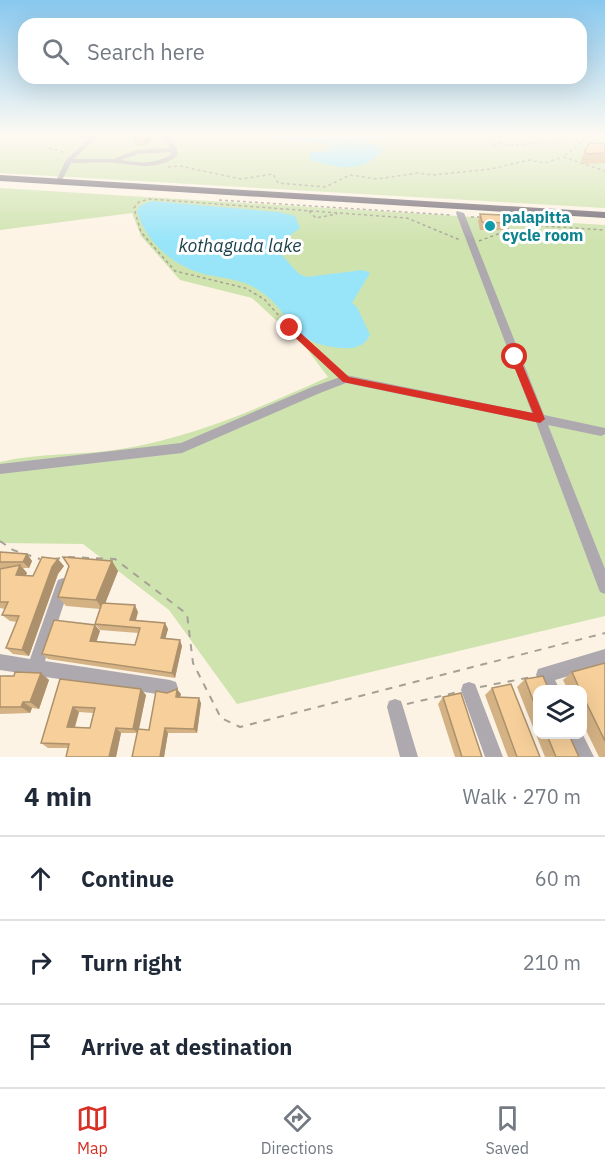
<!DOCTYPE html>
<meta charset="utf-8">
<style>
:root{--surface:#fff;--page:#f6f6f7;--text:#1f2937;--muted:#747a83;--line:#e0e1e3;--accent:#d93025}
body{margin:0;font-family:"IBM Plex Sans",sans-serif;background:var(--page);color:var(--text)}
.controls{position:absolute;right:18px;bottom:18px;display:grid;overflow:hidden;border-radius:12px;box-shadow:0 6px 24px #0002}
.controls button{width:54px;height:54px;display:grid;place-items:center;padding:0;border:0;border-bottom:2px solid var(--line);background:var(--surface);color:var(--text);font:30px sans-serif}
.stop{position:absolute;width:18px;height:18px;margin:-14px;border:4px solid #d93025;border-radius:50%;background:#fff}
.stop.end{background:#d93025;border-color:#fff;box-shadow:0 2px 6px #0008}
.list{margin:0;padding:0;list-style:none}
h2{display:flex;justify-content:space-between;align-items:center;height:78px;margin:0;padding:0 24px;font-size:26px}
h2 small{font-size:20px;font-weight:400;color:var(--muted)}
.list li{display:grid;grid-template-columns:39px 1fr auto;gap:18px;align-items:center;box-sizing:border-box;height:84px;padding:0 24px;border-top:2px solid var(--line)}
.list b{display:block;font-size:22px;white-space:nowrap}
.list em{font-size:20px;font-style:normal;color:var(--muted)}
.icon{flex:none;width:33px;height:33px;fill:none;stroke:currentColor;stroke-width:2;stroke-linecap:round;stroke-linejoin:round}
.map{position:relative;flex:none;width:605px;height:757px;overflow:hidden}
.search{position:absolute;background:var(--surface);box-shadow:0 6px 24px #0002;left:18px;right:18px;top:18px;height:66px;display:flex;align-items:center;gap:15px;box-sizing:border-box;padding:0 21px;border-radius:18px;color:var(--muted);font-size:22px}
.sheet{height:330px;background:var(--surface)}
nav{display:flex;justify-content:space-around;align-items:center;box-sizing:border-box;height:84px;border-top:2px solid var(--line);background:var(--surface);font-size:16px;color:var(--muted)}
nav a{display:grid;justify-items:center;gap:3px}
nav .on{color:var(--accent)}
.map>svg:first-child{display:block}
.green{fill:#cfe3af}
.water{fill:#98e5fa}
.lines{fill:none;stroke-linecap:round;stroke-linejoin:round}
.path-far1{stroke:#a7a095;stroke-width:1.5;stroke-dasharray:3 3;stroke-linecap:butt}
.path{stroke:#a7a095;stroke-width:2;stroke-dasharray:7 7;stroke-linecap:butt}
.minor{fill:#ada9af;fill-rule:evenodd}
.major{fill:#726b76;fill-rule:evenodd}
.wall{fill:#d4b284;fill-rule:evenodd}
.shaded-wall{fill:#ac916c}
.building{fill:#f6cf9a;stroke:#ac916c;stroke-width:1.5;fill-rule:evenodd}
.route{fill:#d93025}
.culture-dot{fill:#0f9aa8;stroke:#fff;stroke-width:2}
.labels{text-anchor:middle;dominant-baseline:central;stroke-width:6;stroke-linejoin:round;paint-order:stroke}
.far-culture-label{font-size:16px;font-weight:bold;fill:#0d838f;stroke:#fff;text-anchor:start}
.far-water-label{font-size:18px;font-style:italic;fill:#1c414a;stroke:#fff}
</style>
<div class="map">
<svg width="605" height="757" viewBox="0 0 605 757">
<rect width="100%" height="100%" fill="#fdf3e5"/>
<path class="green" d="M0,136H605V208L0,173Z
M0,188L605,225V616L237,704L169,610L83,544L0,543V462C42,452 84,456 127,448C200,435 261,407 328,377L306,348L252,298L180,280L141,236L132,213L0,230Z"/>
<path class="water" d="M274,136H393C353,147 311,143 270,139Z
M369,142L384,149C361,175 340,168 310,160V152L328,151L331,145Z
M151,201L278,212L295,216L300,228L280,243L279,252L299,274L307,277L363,270L370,273L352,303L357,307L370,335C364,346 356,349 343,348C288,345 294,312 257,289C243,280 224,278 208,275C175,268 146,243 137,211L140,206Z"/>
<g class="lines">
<path class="path-far1" d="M482,136L509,146L578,138L584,140L563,157L605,171
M492,146L498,144
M49,148L66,153
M168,167L180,166L241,179L273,174L278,183L325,187L350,175L377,179L418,173L433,175L491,169L529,160L545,163L563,157
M219,200L451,215
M309,211L316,218L337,214
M471,217H481
M504,218L562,221
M479,241L506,231L511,224L605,230
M339,373L290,328L264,299L245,288L175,271L141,232L134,208L139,202L149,199L407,218L460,240"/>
<path class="path" d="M0,541L13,550L40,559
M68,557L115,559L187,614L193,663L221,718L240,727L605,633
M53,559L63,558
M480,687L532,677
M407,704L458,692"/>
<path class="minor" d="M92,136H98L74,159H115L116,158L137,150L170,148L163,136H169L177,150V156C157,171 137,165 114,163C100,162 85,163 71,163L61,182H57L56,181L66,160ZM171,152V155C151,165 142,163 121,160L138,154Z
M457,211L464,213L544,415L605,428V434L601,436L548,425L605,569V594L600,592L598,587L536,422L346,383L320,393L182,453L0,474V464L181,443L312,387L346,375L532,413L456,213Z
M63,578L68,580L70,585L45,661L170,680L176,682L178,688L176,694L170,696L0,670V654L30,659L56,585L58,580Z
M605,649V665L555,680L560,690H543L536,675L538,669Z
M469,682L475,684L503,757H485L461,690L463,684Z
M395,699L401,701L403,707L418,757H400L387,707L389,701Z
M582,733L594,757H576L566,734H582Z"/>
<path class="major" d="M0,175L605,212V218L0,181Z"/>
</g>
<path class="wall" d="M136,136H155L146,145L136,146L135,139Z
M605,144V163L583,164L581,160L585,150Z
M480,214L505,223L503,230H480L478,221Z
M0,552L27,554L32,561L29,568H23L27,573L25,576H33L64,566L58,574L29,656L13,654L6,648L17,622L10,621L2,615L5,609L0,608V569H3H0Z
M112,561L118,571L105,603L138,612L136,620L165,623L168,629L165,639L182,646L175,678L48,659L42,654L95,625L100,631L96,641L135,645L138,633L100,630L95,624L100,609L66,606L58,597Z
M605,663V757H599L582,722V690H568L563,680L572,672Z
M41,673L49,680L39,709L32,708L30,713L0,714V676H14Z
M60,679L146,695L139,729L149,730L181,694L180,697L201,703L197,733H168L164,757H132L137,733H121L116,757H66L68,748H48L41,743ZM79,712L93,713L90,728H75Z
M525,679L537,690V735H569L579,757H545L517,687Z
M492,688L540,757H508L485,695Z
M443,697L482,757H455L438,704Z"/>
<path class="shaded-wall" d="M147,136H155L146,145L144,139Z
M27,554L32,561L29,568L23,562Z
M58,559L64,566L58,574L29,656L22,650L52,567Z
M112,561L118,571L103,609L96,600Z
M20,565L27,573L22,582L16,575Z
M135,605L138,612L134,626L130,620Z
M165,623L168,629L164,644L161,638Z
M95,625L100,631L95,646L90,641Z
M180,640L182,646L175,678L172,673Z
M41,673L49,680L39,709L30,702Z
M141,689L146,695L138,733L133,729Z
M177,689L181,694L179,702L176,697Z
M199,698L201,703L197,733L194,729Z
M23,702L32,708L30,713L21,707Z
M73,707L79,712L73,732L67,727Z
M116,728L121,733L116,757H109Z
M165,728L168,733L164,757H160Z"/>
<path class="building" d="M136,136H147L144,139H135Z
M590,143L605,144V153L587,154L585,150Z
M480,214L502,215L505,223L482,222Z
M0,552L27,554L23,562H0Z
M42,557L58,559L52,567L22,650L6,648L19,616L2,615L8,602H0V569L20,565L16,575L33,576Z
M63,557L112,561L96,600L58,597L69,566Z
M102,603L135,605L130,620L165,623L161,638L180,640L172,673L42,654L54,620L95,625L90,641L135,645L140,628L95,624Z
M605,663V741L582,694V690H580L572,672Z
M15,672L41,673L30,702H23L21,707H0V676H14Z
M543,676L549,690H537V711L525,679Z
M60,679L141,689L133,729L116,728L109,757H66L69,744L41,743ZM73,707L95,708L90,728L67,727Z
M511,684L540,757H517L492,688Z
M177,689L176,697L199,698L194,729L165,728L160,757H132L138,729L149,730L156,691L167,693Z
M461,693L482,757H462L443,697Z
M547,735H569L579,757H556Z"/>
<linearGradient id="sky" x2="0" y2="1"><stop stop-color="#88c8ef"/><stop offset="0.56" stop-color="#fefaf3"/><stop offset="1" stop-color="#fefaf3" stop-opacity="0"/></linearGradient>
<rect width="605" height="241" fill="url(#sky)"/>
<path class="route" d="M287,326H293L349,377L533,413L510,357L518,354L545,419L540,423L343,382L287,330Z"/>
<circle class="culture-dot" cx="490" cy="226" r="6"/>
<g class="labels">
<g class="far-culture-label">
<text x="502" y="217">palapitta<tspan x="502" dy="18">cycle room</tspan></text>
</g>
<g class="far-water-label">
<text x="240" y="245">kothaguda lake</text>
</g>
</g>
</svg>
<div class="controls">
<button><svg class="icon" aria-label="layers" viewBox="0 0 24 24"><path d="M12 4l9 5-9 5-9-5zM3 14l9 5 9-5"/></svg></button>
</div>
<div class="stop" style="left:515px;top:357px"></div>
<div class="stop end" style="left:290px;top:328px"></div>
<div class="search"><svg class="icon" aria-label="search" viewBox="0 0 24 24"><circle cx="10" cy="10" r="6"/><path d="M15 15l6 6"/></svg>Search here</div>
</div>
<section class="sheet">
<h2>4 min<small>Walk · 270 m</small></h2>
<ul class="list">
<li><svg class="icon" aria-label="ahead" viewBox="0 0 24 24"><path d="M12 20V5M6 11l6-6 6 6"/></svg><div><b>Continue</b></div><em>60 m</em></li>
<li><svg class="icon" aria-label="right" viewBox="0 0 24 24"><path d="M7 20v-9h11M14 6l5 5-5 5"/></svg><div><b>Turn right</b></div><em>210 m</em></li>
<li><svg class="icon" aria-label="arrive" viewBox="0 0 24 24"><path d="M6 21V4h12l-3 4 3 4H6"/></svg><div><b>Arrive at destination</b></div></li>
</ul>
</section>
<nav>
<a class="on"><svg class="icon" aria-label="map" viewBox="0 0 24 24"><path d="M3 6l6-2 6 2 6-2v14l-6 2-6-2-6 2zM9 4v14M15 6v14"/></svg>Map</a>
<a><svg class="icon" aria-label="directions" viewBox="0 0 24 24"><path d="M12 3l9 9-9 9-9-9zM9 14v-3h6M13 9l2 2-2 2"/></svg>Directions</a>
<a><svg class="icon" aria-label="saved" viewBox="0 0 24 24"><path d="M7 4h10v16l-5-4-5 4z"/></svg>Saved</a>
</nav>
